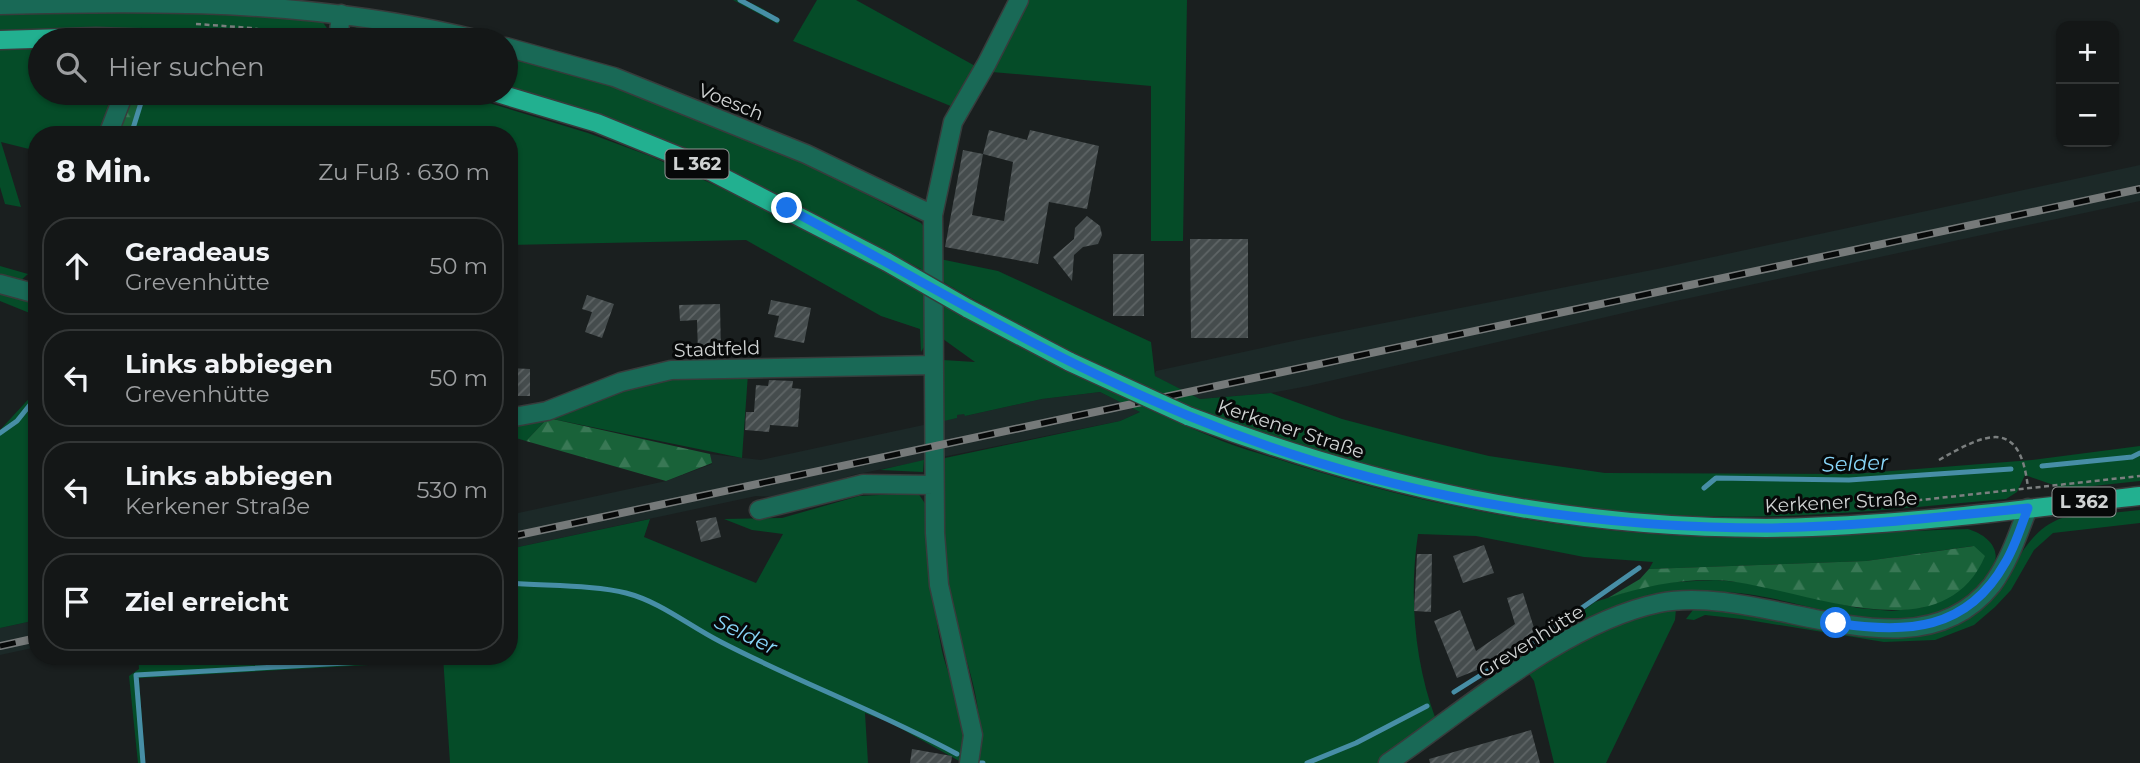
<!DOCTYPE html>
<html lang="de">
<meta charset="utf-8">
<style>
:root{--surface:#141717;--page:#212424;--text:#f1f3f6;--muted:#9d9fa1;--line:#333636}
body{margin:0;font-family:Montserrat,sans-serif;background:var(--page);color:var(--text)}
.controls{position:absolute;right:21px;top:21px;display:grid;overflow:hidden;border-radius:14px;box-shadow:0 2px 5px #0004}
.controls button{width:63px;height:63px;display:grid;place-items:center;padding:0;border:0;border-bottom:2px solid var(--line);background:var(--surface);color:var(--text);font:35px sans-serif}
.stop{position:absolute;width:21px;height:21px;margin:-16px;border:5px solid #1a73e8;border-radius:50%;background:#fff}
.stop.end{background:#1a73e8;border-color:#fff;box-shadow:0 2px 7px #0008}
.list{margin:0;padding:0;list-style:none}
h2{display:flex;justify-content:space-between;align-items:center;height:91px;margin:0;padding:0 28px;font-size:30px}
h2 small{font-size:23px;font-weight:400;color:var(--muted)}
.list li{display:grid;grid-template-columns:46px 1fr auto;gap:21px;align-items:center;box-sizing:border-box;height:98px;margin:0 14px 14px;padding:0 14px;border:2px solid var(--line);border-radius:28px}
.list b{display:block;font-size:26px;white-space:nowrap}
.list p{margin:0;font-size:23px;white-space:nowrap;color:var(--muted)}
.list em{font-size:23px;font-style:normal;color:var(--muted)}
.icon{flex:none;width:38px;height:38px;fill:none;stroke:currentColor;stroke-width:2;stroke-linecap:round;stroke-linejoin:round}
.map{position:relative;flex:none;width:2140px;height:763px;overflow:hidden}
.search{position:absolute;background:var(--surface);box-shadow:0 2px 5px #0004;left:28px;top:28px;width:490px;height:77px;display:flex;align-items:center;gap:18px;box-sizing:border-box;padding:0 24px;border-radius:38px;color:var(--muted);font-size:26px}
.panel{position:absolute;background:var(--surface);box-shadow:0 2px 5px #0004;left:28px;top:126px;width:490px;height:539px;border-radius:28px}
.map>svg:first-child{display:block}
.built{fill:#1c2928}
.grass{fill:#054c28;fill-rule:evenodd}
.forest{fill:url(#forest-firs)}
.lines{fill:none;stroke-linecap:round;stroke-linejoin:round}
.stream{stroke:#478ea6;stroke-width:5}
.building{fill:url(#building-hatch);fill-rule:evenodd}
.street-casing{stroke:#373c3c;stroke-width:21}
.primary-casing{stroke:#373c3c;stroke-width:21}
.path{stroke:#7b7f7f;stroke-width:2.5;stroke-dasharray:5 3.5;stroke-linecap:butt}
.street{stroke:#196956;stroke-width:18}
.primary{stroke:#22b090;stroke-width:18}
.rail-casing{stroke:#767a7a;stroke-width:8}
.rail{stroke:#070909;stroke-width:5;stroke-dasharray:16;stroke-linecap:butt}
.primary-bridge-casing{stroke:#373c3c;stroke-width:21;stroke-linecap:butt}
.primary-bridge{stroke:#22b090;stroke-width:18}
.route{stroke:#1a73e8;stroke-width:9}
.labels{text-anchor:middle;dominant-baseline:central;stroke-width:6;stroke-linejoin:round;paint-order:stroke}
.shield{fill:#070909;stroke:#949696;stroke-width:2}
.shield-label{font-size:18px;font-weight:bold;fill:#d0d3d3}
.street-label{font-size:19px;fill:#d0d3d3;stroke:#070909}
.water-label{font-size:21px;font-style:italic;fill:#88d6f9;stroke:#070909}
</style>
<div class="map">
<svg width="2140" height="763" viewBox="0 0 2140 763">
<defs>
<pattern id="forest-firs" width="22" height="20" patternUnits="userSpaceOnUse" patternTransform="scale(1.75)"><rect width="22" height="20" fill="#196239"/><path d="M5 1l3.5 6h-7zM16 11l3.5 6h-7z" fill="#397855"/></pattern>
<pattern id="building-hatch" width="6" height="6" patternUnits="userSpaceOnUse" patternTransform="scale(1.75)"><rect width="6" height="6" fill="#454c4d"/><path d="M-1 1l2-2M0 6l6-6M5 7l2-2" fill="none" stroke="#5f6566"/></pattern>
</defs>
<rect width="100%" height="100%" fill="#1a1f1f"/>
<path class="built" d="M2140,165V201L1671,302L1308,386L1271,393L1200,399L1154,376L1156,371L1298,340L1662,268Z
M1100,392L1140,412L1120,421L853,475L797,493L777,497L756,496L509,549V515L666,481L712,464L710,454L761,460L956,418V415L964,413L965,416L1042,399Z
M37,620V647L0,655V628Z"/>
<path class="grass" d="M733,0C752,0 765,10 780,20L778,24Z
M817,0H856L977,67L953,107L793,41Z
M1024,0H1187L1183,241H1151V86L992,72Z
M116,7L319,17L332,35L342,37L361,24L447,40H270L146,31L38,30L0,33V13Z
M40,49V93H118L101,135H37V151L1,142L21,207L5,204L0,187V50Z
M506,55C574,73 643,94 710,120C783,148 852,187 921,223L925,228L927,342L921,352L920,329L881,316L746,240L509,245V135H129L142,93H456L588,133L650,156L755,203L921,290V269L717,165L506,88Z
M940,259L998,271L1151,342L1155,376L1200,399L1271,393L1342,419L1414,438L1489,456L1605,473L1853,474L2032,460L2140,446V481L2065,489L2025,475L2017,492L2006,499C1903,508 1798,520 1694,516C1557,510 1414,484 1283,443C1163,404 1050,343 941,281Z
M0,266L28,274L19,282L0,277Z
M0,292L37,303V316L0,301Z
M942,303C1033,353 1125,402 1222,441C1245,450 1269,456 1293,464C1425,506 1566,532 1705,537C1793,540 1880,531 1968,529C1988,535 2005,551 1990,572C1928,658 1829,605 1747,594C1706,589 1670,593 1630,603L1380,763H974C993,706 955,644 948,586C942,544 943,500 945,458L1120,421L1140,412L1100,392L1042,399L965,416L964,414L957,415V418L944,421L943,360L975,362L943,339ZM1418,534L1476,536L1584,557L1653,562L1649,569L1866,561L1973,546L1924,607L1892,611L1858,608L1750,583L1716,580L1654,583L1595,602L1436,720C1414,661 1409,595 1418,534Z
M748,374L742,458L548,418L526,441L509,436V423L624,388L673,377Z
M37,390V620L0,628V430Z
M924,460L923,472L880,470Z
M918,493L926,505C930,553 932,604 942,651C950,686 975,726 961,762L891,723L865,713L868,763H450L443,656H509V549L650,519L644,537L756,583L783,534L752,530L724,519L782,518L859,496Z
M2140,510V523L2053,533L2034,550L2011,590L1995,607L1974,625L1935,640L1884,642L1742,619L1705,615L1694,620L1686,619L1696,606C1785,612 1904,673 1981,607C2014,580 2020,533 2062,518Z
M1676,609L1675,620L1606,763H1554L1534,681L1529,674C1576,643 1619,617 1676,609Z
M138,656H421L404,663L139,678L145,763H138L129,676L139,669Z"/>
<path class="forest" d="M131,93H142L129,135H114Z
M548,418L710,454L712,463L666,481L526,441Z
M1974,546L1985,556C1941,659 1796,584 1717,580C1679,579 1644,586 1608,598L1640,579L1649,569L1866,561Z"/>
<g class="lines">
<path class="stream" d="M740,0L777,20
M131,135L144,93
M0,433L17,421L37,396
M2042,466L2132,457L2140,453
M1704,488L1716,478L1849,480L2011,469
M509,583C542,586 596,585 626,593C661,602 689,626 721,642C798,682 880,712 957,754
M1556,626L1639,568
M1454,692L1535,641
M143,763L136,675L398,660L413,656
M980,763H983
M1307,763L1356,743L1427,706"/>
</g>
<path class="building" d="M989,130L1027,140L1030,130L1099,146L1087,209L1049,202L1038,264L945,247L963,150L983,154ZM983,154L1013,162L1004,221L972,215Z
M1087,216L1100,226L1102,235L1098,244L1083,247L1074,255L1072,281L1053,257L1074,239L1075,228Z
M1190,239H1248V338H1191Z
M1113,254H1144V316H1113Z
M587,295L614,304L602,338L585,332L592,312L582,309Z
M771,300L811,308L804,343L774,337L779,316L768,314Z
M720,304L721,353H698L697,320L680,321L679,305Z
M509,368L530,369V396H509Z
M769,380L793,381L792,388L801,389L798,427L770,425L769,432L745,430L746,412H754L756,385L768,386Z
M716,517L721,537L701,542L696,521Z
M1484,545L1494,573L1463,583L1453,556Z
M1417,554H1432L1431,612L1414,611Z
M1523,593L1535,631L1482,668L1457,678L1434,621L1460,610L1476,651L1515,624L1507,598Z
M1531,730L1540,763H1430L1429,759Z
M912,749L952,756L951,763H910Z"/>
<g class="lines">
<defs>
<path id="street" d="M0,5C165,1 318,0 479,40
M338,40L341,14
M506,47L614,77L806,154L933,215
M108,135L124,93
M0,284L37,294
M509,418L547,411L621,382L671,370L934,365
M759,510L863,484L934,485
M969,763L973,735L939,585L935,533L933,215L953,122L987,63L1019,0
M1388,763C1468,708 1564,623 1659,603C1765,582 1914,683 1992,585C2009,562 2018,534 2028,508"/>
<path id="primary" d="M0,40L96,37L188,40
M497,93L597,123L693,162L887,262
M967,308L1070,362
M1188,416C1379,488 1561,528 1766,528C1891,527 2016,510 2140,496"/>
</defs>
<use href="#street" class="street-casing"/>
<use href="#primary" class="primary-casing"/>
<path class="path" d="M196,24L251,28L321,40
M1939,460C1986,433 2020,417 2028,488
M1875,505L2140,476"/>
<use href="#street" class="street"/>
<use href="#primary" class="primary"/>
<defs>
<path id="rail" d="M509,537L2140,189
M0,646L37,638"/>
</defs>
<use href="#rail" class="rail-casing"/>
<use href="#rail" class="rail"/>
<defs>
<path id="primary-bridge" d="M887,262L967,308
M1070,362L1188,416"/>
</defs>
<use href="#primary-bridge" class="primary-bridge-casing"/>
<use href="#primary-bridge" class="primary-bridge"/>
</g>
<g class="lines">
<path class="route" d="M787,208C920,279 1049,359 1189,416C1371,492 1569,528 1766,528C1853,527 1941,517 2028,508C2021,526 2015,547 2005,563C1967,631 1906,634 1836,623"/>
</g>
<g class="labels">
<g class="shield">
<rect x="665.5" y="149.5" width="63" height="29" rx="5"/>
<rect x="2052.5" y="487.5" width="63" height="29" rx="5"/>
</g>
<g class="shield-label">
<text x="697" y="164">L 362</text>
<text x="2084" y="502">L 362</text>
</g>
<g class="street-label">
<text transform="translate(731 102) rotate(22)">Voesch</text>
<text transform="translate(717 349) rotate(-2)">Stadtfeld</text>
<text transform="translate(1291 429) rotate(18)">Kerkener Straße</text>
<text transform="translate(1841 502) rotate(-3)">Kerkener Straße</text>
<text transform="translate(1531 641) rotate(-32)">Grevenhütte</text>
</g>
<g class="water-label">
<text transform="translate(1855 463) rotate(-2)">Selder</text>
<text transform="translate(746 634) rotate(26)">Selder</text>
</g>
</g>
</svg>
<div class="controls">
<button>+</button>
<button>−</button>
</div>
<div class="stop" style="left:1836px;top:623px"></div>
<div class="stop end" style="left:787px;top:208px"></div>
<div class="search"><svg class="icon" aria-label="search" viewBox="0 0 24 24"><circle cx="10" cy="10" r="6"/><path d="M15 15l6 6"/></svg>Hier suchen</div>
<section class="panel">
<h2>8 Min.<small>Zu Fuß · 630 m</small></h2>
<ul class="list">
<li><svg class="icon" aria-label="ahead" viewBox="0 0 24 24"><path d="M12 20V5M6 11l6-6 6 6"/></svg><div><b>Geradeaus</b><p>Grevenhütte</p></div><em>50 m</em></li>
<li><svg class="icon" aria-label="left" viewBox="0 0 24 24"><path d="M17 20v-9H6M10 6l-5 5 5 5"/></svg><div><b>Links abbiegen</b><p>Grevenhütte</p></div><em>50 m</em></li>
<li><svg class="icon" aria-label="left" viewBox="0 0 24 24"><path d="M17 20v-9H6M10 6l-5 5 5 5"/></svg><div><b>Links abbiegen</b><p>Kerkener Straße</p></div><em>530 m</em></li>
<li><svg class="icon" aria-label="arrive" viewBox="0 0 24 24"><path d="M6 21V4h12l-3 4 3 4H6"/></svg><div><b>Ziel erreicht</b></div></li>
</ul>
</section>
</div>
